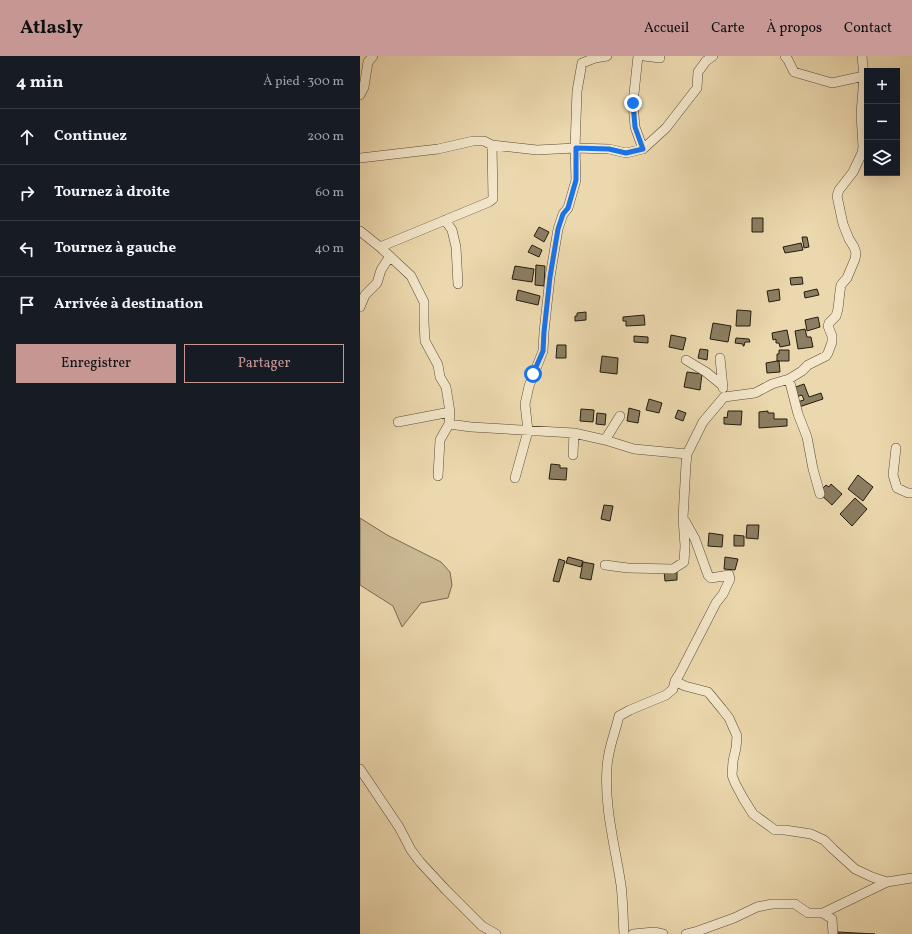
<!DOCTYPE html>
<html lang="fr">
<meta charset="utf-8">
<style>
:root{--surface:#171b24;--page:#242831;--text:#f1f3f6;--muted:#9ea1a6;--line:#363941;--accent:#c59692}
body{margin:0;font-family:Vollkorn,serif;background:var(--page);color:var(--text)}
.controls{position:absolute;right:12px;top:12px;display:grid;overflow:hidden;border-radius:0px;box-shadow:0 4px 16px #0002}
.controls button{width:36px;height:36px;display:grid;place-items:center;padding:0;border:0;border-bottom:1px solid var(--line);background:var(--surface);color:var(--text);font:20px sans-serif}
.stop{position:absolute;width:12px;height:12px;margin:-9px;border:3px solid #1a73e8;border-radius:50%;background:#fff}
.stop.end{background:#1a73e8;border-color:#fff;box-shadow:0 1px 4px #0008}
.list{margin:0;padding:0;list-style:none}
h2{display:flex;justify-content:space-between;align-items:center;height:52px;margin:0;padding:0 16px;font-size:17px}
h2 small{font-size:13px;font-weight:400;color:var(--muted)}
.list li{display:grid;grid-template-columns:26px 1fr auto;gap:12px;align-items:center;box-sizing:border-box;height:56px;padding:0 16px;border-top:1px solid var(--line)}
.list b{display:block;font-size:15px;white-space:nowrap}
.list em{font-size:13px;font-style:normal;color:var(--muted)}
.actions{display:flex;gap:8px;padding:12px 16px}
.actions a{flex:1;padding:9px 0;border:1px solid var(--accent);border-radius:0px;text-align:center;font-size:14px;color:var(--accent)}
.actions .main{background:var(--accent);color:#111}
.icon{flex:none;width:22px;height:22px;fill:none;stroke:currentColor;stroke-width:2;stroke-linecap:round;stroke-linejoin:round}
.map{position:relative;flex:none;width:552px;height:878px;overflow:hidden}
header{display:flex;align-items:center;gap:24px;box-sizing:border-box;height:56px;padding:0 20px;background:var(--accent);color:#111}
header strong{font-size:19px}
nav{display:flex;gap:22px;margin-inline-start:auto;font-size:14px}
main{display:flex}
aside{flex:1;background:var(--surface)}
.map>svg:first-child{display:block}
.green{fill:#cab893;stroke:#786a52}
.building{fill:#8c7e62;stroke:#251c10}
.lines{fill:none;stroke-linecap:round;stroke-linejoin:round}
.minor-casing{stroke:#574b38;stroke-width:10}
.minor{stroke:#f3e6ca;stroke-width:9}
.route{stroke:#1a73e8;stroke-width:5}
</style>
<header>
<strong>Atlasly</strong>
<nav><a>Accueil</a><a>Carte</a><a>À propos</a><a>Contact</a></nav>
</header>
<main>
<aside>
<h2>4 min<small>À pied · 300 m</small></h2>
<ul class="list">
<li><svg class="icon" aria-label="ahead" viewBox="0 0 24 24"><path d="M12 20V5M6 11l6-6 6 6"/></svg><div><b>Continuez</b></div><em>200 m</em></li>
<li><svg class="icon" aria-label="right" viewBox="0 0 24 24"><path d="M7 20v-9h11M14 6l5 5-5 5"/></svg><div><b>Tournez à droite</b></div><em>60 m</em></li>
<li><svg class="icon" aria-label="left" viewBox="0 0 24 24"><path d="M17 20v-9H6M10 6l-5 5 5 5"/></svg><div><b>Tournez à gauche</b></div><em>40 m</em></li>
<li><svg class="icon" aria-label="arrive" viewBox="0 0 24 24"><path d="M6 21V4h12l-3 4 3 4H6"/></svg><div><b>Arrivée à destination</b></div></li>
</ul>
<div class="actions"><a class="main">Enregistrer</a><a>Partager</a></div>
</aside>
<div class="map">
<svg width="552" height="878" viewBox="0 0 552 878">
<rect width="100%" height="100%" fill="#ecd8ae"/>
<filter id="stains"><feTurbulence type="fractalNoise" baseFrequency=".005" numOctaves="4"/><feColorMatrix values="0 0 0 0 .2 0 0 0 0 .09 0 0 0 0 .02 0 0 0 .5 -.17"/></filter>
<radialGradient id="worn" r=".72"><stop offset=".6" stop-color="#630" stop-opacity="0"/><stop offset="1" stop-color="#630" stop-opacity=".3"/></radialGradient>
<path class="green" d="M0,462L27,479L81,506L90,516L92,529L88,542L61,547L42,571L33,550L0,529Z"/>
<path class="building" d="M392,162H403V176H392Z
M179,171L189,176L184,186L174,180Z
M442,181H447L449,191L444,192Z
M441,187L443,194L425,197L423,191Z
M172,189L182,194L179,201L168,196Z
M176,209L185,210L184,230L175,229Z
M155,210L174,213L172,226L152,223Z
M442,221L443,228L431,229L430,222Z
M419,233L420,244L409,246L407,235Z
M457,233L459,239L445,242L444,236Z
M158,234L180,240L178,249L156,244Z
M377,254L391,255L390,270H376Z
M226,256V264L215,265V260H217V257Z
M284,259L285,269L266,270V265H263V261Z
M458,261L460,271L447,275L445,264Z
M353,267L371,270L368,286L350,283Z
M445,273L447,281H451L453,291L438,293L435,275Z
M427,274L430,289L420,291L419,287H416V283L413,284L412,277Z
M311,279L326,282L323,294L309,291Z
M274,280L288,281V287L274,286Z
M376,282L389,283L390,286H385L384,290H383V288L375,287Z
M197,289H206V302H196Z
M340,293L348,294L347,304L338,302Z
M419,294H429V305H417V298H419Z
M242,300L258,302L257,318L240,316Z
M417,305H419L420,316L407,317L406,307Z
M327,316L342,318L340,334L324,331Z
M444,328L449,341L461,337L463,343L439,351L437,346L444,344L442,339L436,341L433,332Z
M289,343L302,347L299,357L286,354Z
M269,352L280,355L278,367L267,365Z
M221,353L234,354L233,366L220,365Z
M318,354L326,357L323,365L315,362Z
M368,355H382L381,369L364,368V361L367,362Z
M408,355V357H414V363H427V370L399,372V356Z
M237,357L246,358L245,369L236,368Z
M191,408L200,409V412H207L206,424L189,423Z
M498,419L513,431L503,445L488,433Z
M471,428L482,438L472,449L460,438L465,437L461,434L466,429L469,431Z
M495,442L507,453L492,470L480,458Z
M244,449L253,450L250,465L241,463Z
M387,469H399L398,483L386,482Z
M349,477L363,479L362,491L348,490Z
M374,479L384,480V490H374Z
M208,501L223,505L221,511L206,507Z
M365,501L378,503L375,514L364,513Z
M199,503L205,505L199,526L193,525Z
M223,506L234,508L231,524L220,522Z
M317,514V524L305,525L304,515Z
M478,876L515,878H478Z"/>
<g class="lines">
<defs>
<path id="minor" d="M278,0L273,47L275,71L283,93
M284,0L300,2
M425,0L428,4L434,16L472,27L504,20
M235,2L247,0
M0,39L4,31L8,6L13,0
M0,102L78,93L113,85H124L132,89L177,94L215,92L249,93L266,97L283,93L306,72L337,32L338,16L346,5L353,0
M85,164L92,174L96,191L98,228
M0,175L20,191L51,220L64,246V266L65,285L78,309L80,321L86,331L90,356L89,368L80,384L78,420
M20,191L129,146L133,143L132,89
M0,251L5,239L17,227L21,214L30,200
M360,302L363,332
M326,304L346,316L362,329
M429,323L438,358L447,381L453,413L460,438
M38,366L90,356
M89,368L111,371L214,377L245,384L274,393L327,398
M245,384L260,360
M536,392L533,419L537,432L548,437H552
M213,399L214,377
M155,422L168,375L165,348L169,330L183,295L184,276L190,221L198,173L203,158L208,152L216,124L215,92L217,35L222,7L235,2V0
M245,509L268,512L313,513L324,506L325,490L323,462L326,408L327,398L343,366L364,341L395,337L412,328L429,323L442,315L448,309L466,300L468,297L472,286V280L468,270L469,267L476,260L478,253L480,235L481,229L487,222L495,203L496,197L494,191L489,183L483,168L477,140L479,134L493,116L502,97L503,91L501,58L504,20L502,0
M315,625L325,630L348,636L362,653L369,662L377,680L376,692L373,705L372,719L375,727L383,742L393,758L415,774H425L451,778L464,784L473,793L495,813L512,821L527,826
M0,713L39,771L51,794L60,806L86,834L122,870L136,878
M463,857L472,863L473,878
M264,878C263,862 263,845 261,829C255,790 244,751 247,711C248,693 255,677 259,660L270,654L306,639L313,633L315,625L320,617L356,547L363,538L370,523L369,519L351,522L348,519L335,483L325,465
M273,878L294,876L303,878
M326,878L338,875L374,862L397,851L412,848H435L448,857H463L527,826L552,822"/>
</defs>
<use href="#minor" class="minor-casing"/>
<use href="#minor" class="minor"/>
</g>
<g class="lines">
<path class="route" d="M173,318L183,295L184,276L190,221L198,173L203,158L208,152L216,124V92L249,93L266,97L283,93L275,71L273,47"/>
</g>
<rect width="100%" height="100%" filter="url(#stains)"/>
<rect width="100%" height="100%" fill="url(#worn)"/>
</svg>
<div class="controls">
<button>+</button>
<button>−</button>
<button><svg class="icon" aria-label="layers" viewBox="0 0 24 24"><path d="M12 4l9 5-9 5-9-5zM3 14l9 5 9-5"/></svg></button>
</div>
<div class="stop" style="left:173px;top:318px"></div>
<div class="stop end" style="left:273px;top:47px"></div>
</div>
</main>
